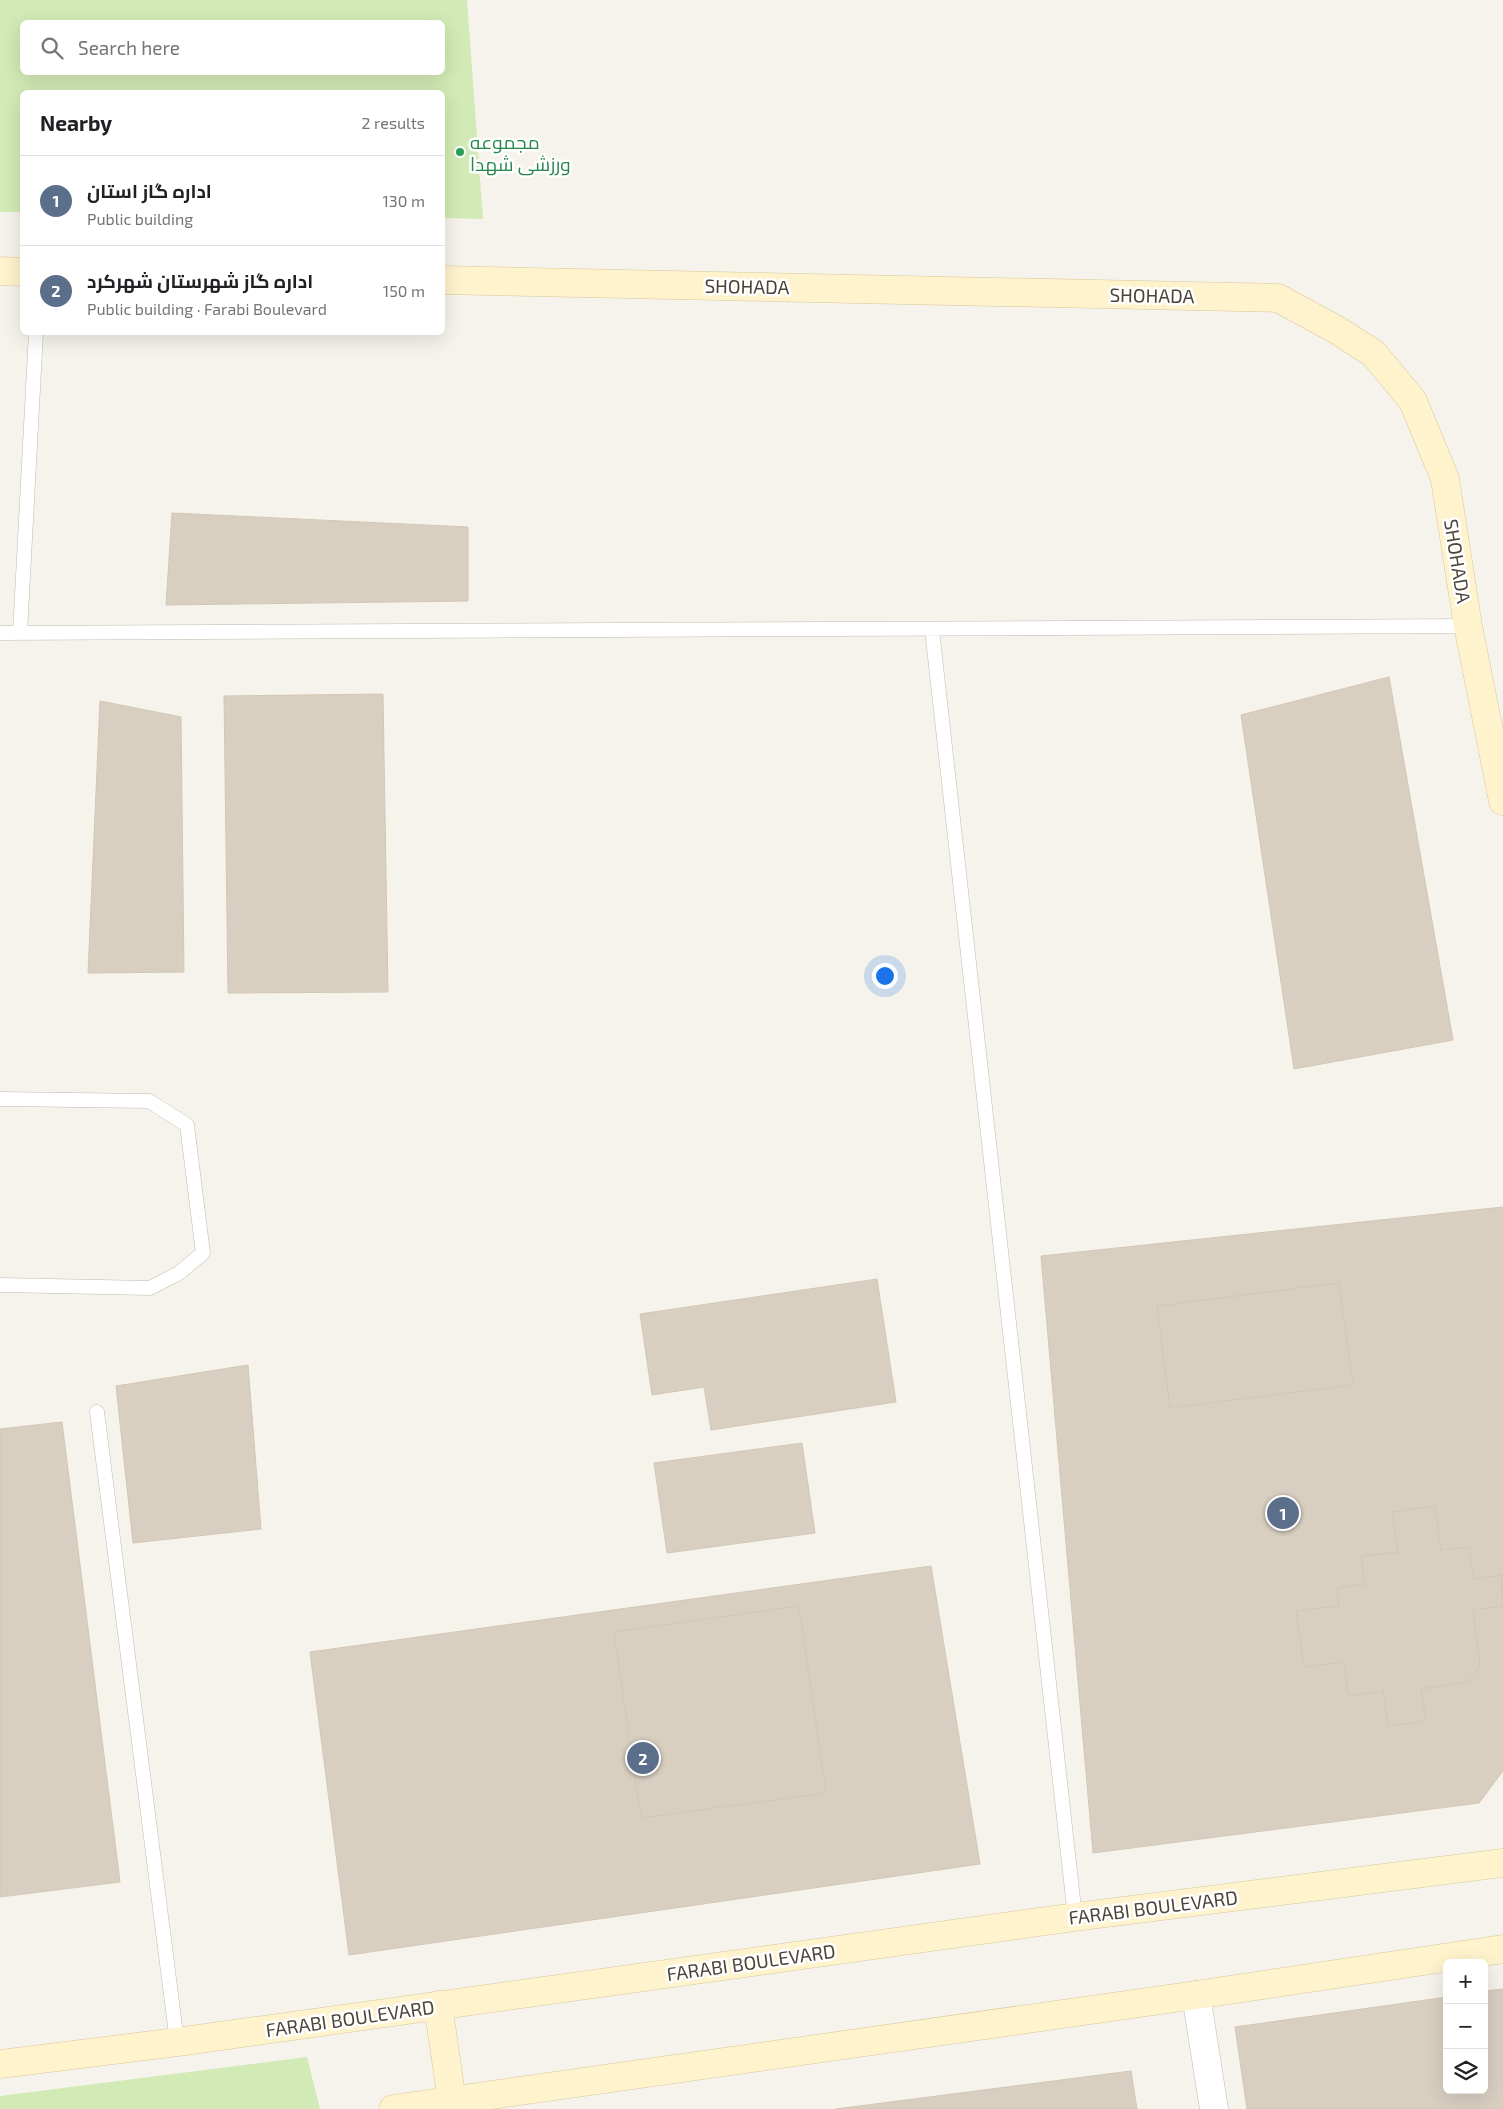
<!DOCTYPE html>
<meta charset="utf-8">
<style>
:root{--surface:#fff;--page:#f2f2f2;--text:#202124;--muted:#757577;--line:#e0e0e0;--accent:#2563eb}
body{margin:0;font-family:"Exo 2",Cairo,sans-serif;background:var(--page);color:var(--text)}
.controls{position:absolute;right:15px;bottom:15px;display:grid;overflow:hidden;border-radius:8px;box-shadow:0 5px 20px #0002}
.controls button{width:45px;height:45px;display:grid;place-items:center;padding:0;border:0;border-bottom:1px solid var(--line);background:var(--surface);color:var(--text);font:25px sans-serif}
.you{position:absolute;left:884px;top:975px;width:18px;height:18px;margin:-12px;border:4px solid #fff;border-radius:50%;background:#1a73e8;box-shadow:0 0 0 8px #1a73e833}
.badge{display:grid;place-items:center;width:32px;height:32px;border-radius:50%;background:var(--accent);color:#fff;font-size:16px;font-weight:700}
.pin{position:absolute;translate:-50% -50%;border:2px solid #fff;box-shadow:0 1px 5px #0006}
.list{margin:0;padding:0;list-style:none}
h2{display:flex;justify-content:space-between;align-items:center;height:65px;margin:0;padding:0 20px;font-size:21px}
h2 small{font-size:16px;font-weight:400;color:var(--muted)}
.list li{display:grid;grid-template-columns:32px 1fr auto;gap:15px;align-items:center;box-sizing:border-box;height:90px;padding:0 20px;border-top:1px solid var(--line)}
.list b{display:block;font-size:19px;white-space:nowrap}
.list p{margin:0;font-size:16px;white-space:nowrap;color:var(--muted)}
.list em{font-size:16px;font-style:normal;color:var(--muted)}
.icon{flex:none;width:28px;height:28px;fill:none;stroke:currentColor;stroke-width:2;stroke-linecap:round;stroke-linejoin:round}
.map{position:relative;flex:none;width:1503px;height:2109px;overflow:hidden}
.search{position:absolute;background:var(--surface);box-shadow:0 5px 20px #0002;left:20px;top:20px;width:425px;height:55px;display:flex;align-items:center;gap:12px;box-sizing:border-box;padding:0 18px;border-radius:8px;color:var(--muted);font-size:19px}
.panel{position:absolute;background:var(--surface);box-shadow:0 5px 20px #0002;left:20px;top:90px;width:425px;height:245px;border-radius:8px}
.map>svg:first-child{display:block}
.green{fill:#d2eab5;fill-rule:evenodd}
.building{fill:#d8cfc1;stroke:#d3c7b4}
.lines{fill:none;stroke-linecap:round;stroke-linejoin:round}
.service-casing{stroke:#c2bbae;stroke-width:15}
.minor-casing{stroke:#c2bbae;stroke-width:29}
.secondary-casing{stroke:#d6c79b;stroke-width:29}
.service{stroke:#fff;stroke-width:14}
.minor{stroke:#fff;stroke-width:28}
.secondary{stroke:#fff3cd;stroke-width:28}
.leisure-dot{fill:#2e9e5b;stroke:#fff;stroke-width:2}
.labels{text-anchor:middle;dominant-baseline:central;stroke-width:5;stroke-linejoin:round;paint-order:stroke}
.leisure-label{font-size:19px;fill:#27864d;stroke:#fff;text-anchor:start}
.street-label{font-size:19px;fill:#4b4439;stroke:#fff}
</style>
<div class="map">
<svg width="1503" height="2109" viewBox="0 0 1503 2109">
<rect width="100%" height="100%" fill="#f6f3ec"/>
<path class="green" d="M0,0H467L483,219L443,218L442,92H22V212H0ZM22,22H442V72H22Z
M307,2057L320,2109H0V2096Z"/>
<path class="building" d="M172,513L468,527V601L166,605Z
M1389,677L1453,1040L1294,1069L1241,715Z
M383,694L388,992L228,993L224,696Z
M100,701L181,717L184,972L88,973Z
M1503,1207V1771L1479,1803L1093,1853L1041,1256Z
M877,1279L896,1402L711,1430L704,1387L652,1395L640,1314Z
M1339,1283L1353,1385L1170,1408L1157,1306Z
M248,1365L261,1529L133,1543L116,1386Z
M62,1422L120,1882L0,1897V1429Z
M802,1443L815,1533L667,1553L654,1463Z
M1435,1506L1441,1550L1469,1547L1474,1579L1501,1575L1503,1606L1473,1610L1480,1665L1468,1682L1421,1689L1426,1721L1388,1726L1383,1691L1348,1696L1344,1662L1304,1667L1296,1611L1339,1606L1337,1588L1365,1584L1361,1556L1398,1552L1392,1512Z
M931,1566L980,1864L349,1955L310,1652Z
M799,1606L826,1793L641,1818L614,1632Z
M1503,1989V2109H1247L1235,2027L1447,1997V2090H1484V1991Z
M1131,2071L1137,2109H836Z"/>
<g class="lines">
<defs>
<path id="service" d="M932,630L1075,1917
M0,633L1468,626
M20,633L36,332
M0,1099L149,1101L187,1125L203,1253L179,1273L150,1288L0,1285
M97,1412L177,2042"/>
<path id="minor" d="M1196,1995L1214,2109"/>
<path id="secondary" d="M0,271L22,272
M442,280L1278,298L1337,330L1374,354L1413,401L1445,479L1468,626L1503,801
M438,2005L452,2101
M0,2064L177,2042L1075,1917L1503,1863
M393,2109L1196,1995L1503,1949"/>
</defs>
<use href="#service" class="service-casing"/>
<use href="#minor" class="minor-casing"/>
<use href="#secondary" class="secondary-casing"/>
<use href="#service" class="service"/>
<use href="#minor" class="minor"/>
<use href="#secondary" class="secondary"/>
</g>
<circle class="leisure-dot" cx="460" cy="152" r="5"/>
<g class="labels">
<g class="leisure-label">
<text x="470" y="141">مجموعه<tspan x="470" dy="22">ورزشی شهدا</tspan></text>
</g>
<g class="street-label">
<text transform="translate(747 286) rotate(1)">SHOHADA</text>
<text transform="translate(1152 295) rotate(1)">SHOHADA</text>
<text transform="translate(1458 561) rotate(81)">SHOHADA</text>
<text transform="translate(1153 1907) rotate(-7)">FARABI BOULEVARD</text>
<text transform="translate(751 1962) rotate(-8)">FARABI BOULEVARD</text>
<text transform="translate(350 2018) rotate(-8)">FARABI BOULEVARD</text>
</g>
</g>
</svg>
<div class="controls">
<button>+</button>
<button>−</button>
<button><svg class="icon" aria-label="layers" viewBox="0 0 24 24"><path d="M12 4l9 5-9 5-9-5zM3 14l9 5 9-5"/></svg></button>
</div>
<div class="you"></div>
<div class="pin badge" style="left:1283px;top:1513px;background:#5c6f8a">1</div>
<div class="pin badge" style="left:643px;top:1758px;background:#5c6f8a">2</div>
<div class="search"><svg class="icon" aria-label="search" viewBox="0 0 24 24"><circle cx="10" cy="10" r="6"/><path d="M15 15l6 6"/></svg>Search here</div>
<section class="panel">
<h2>Nearby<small>2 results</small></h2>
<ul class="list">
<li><span class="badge" style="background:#5c6f8a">1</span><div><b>اداره گاز استان</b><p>Public building</p></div><em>130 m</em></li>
<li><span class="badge" style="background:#5c6f8a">2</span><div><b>اداره گاز شهرستان شهرکرد</b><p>Public building · Farabi Boulevard</p></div><em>150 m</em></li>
</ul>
</section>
</div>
